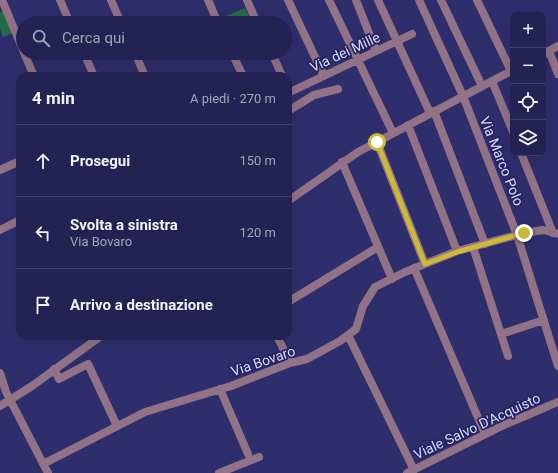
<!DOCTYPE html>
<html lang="it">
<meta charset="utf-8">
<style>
:root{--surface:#232252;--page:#2b2a59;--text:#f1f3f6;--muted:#a3a4b8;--line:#403f69}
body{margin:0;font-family:Roboto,sans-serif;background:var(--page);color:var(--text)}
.controls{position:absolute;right:12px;top:12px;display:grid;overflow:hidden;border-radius:8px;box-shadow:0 4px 16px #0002}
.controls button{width:36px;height:36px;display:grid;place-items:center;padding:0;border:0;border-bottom:1px solid var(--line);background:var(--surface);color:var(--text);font:20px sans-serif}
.stop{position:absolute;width:12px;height:12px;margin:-9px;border:3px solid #cdb938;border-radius:50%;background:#fff}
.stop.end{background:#cdb938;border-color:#fff;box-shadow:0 1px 4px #0008}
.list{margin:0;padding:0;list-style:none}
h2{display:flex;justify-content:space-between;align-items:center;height:52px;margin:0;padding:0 16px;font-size:17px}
h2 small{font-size:13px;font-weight:400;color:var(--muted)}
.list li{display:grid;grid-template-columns:26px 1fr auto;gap:12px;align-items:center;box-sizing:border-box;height:72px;padding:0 16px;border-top:1px solid var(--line)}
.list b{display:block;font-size:15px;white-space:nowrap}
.list p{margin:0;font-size:13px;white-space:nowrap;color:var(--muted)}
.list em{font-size:13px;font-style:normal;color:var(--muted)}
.icon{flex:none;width:22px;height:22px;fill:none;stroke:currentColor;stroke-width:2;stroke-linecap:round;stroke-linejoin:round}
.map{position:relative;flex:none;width:558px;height:473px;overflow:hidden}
.search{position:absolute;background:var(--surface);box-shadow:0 4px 16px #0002;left:16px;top:16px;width:276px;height:44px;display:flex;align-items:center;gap:10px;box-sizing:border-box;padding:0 14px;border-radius:22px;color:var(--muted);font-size:15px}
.panel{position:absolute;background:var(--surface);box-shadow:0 4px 16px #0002;left:16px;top:72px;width:276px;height:268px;border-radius:12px}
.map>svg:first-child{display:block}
.building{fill:#236a4a}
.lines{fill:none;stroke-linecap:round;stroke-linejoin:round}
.minor{stroke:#917286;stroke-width:8}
.route{stroke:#cdb938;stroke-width:5}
.labels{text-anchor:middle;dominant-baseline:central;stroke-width:3.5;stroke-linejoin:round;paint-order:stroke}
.street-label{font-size:14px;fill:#d8dcfb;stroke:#262361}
</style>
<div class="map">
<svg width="558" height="473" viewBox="0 0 558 473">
<rect width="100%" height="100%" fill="#2f2e6d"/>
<path class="building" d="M245,8L251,21L246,23H223L221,18Z
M3,11L13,33L3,37L0,29V12Z"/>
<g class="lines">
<path class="minor" d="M2,0L23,50
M60,0L70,23
M111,0L121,23
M208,0L218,23
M247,0L257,23
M288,0L324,76
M329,0L393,133
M356,0L376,51
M378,0L430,113
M419,0L463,96L517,235L558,366
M441,0L482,86
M477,0L511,71
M549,51L558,74
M24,53L34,76
M84,53L94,76
M135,53L145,76
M232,53L243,76
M272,53L282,76
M543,54L558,46
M492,81L513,132
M288,93L412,34
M288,111L314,95L338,89
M434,111L485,244
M408,125L457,251
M377,142L425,264
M521,153L553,233
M342,162L392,279
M0,170L20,161
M288,201L358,152L513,70
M0,230L20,220
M473,247L508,356
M414,268L485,434
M288,302L378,247
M501,334L544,320
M348,335L414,470
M277,336L290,363
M54,369L59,379L88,364L117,426
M0,373L6,392L48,473
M220,389L248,454
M0,406L32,386L101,336
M43,464L145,412L231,386L290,363L307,359L340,341L356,329L363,306L375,287L405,272L457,251L524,233L543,230L558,234
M219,473L259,457
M407,473L504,425L558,402"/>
</g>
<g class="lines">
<path class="route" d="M377,142L425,264L457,252L524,233"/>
</g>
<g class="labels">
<g class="street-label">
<text transform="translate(345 52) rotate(-25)">Via dei Mille</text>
<text transform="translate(502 161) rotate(68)">Via Marco Polo</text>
<text transform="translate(263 361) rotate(-19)">Via Bovaro</text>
<text transform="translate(477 426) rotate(-25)">Viale Salvo D'Acquisto</text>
</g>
</g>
</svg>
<div class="controls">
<button>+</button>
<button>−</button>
<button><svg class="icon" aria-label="locate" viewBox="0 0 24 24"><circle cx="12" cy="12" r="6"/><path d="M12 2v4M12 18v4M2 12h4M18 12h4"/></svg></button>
<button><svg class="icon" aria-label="layers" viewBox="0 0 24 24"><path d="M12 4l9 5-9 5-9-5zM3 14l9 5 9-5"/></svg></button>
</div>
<div class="stop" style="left:377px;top:142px"></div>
<div class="stop end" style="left:524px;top:233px"></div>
<div class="search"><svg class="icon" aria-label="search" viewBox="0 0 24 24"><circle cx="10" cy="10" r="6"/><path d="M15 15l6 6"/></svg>Cerca qui</div>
<section class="panel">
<h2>4 min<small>A piedi · 270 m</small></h2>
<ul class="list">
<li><svg class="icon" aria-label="ahead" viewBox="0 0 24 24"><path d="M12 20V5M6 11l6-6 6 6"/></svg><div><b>Prosegui</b></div><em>150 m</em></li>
<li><svg class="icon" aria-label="left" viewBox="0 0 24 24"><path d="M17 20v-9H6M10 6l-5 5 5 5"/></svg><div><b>Svolta a sinistra</b><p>Via Bovaro</p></div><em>120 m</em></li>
<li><svg class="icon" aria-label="arrive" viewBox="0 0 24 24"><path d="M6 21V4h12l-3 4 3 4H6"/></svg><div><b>Arrivo a destinazione</b></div></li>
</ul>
</section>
</div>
